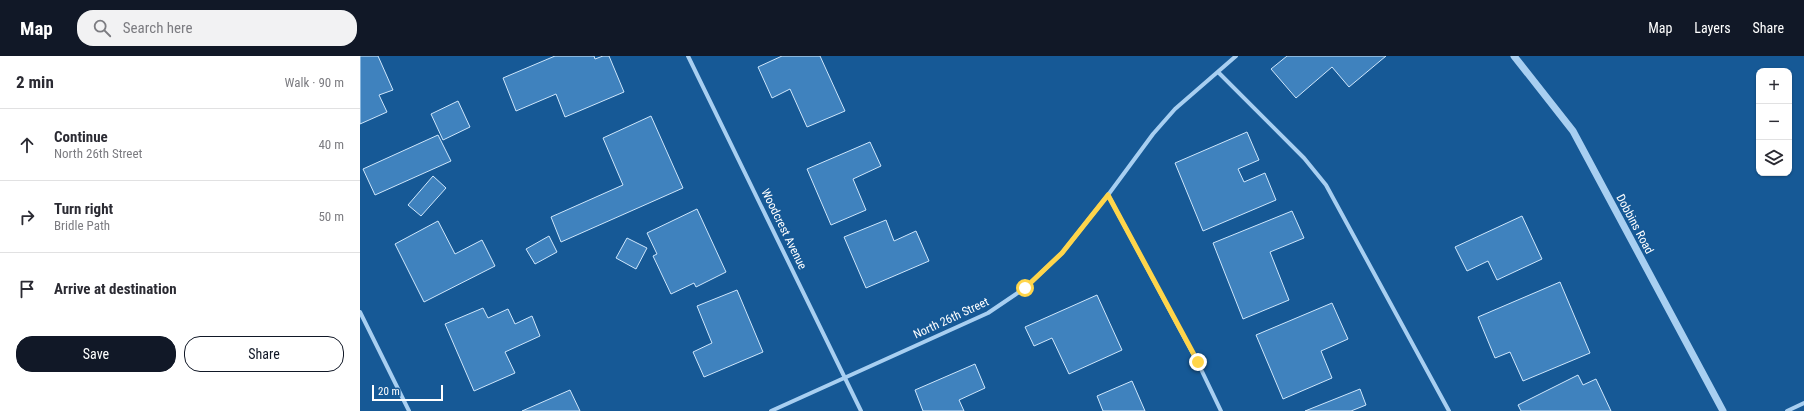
<!DOCTYPE html>
<meta charset="utf-8">
<style>
:root{--surface:#fff;--page:#f2f2f3;--text:#2b2b33;--muted:#7c7c81;--line:#e1e1e2;--accent:#111827}
body{margin:0;font-family:"Roboto Condensed",sans-serif;background:var(--page);color:var(--text)}
.controls{position:absolute;right:12px;top:12px;display:grid;overflow:hidden;border-radius:8px;box-shadow:0 1px 3px #0004}
.controls button{width:36px;height:36px;display:grid;place-items:center;padding:0;border:0;border-bottom:1px solid var(--line);background:var(--surface);color:var(--text);font:20px sans-serif}
.scale{position:absolute;left:12px;bottom:10px;width:71px;box-sizing:border-box;padding-left:4px;border:2px solid #fff;border-top:0;font-size:11px;line-height:14px;white-space:nowrap;color:#fff;-webkit-text-stroke:3px #165996;paint-order:stroke}
.stop{position:absolute;width:12px;height:12px;margin:-9px;border:3px solid #ffd54a;border-radius:50%;background:#fff}
.stop.end{background:#ffd54a;border-color:#fff;box-shadow:0 1px 4px #0008}
.list{margin:0;padding:0;list-style:none}
h2{display:flex;justify-content:space-between;align-items:center;height:52px;margin:0;padding:0 16px;font-size:17px}
h2 small{font-size:13px;font-weight:400;color:var(--muted)}
.list li{display:grid;grid-template-columns:26px 1fr auto;gap:12px;align-items:center;box-sizing:border-box;height:72px;padding:0 16px;border-top:1px solid var(--line)}
.list b{display:block;font-size:15px;white-space:nowrap}
.list p{margin:0;font-size:13px;white-space:nowrap;color:var(--muted)}
.list em{font-size:13px;font-style:normal;color:var(--muted)}
.actions{display:flex;gap:8px;padding:12px 16px}
.actions a{flex:1;padding:9px 0;border:1px solid var(--accent);border-radius:16px;text-align:center;font-size:14px;color:var(--accent)}
.actions .main{background:var(--accent);color:#fff}
.icon{flex:none;width:22px;height:22px;fill:none;stroke:currentColor;stroke-width:2;stroke-linecap:round;stroke-linejoin:round}
.map{position:relative;flex:none;width:1444px;height:355px;overflow:hidden}
header{display:flex;align-items:center;gap:24px;box-sizing:border-box;height:56px;padding:0 20px;background:var(--accent);color:#fff}
header strong{font-size:19px}
nav{display:flex;gap:22px;margin-inline-start:auto;font-size:14px}
.search{width:280px;height:36px;background:var(--page);display:flex;align-items:center;gap:10px;box-sizing:border-box;padding:0 14px;border-radius:16px;color:var(--muted);font-size:15px}
main{display:flex}
aside{flex:1;background:var(--surface)}
.map>svg:first-child{display:block}
.building{fill:#3f82be;stroke:#cfe7fc}
.lines{fill:none;stroke-linecap:round;stroke-linejoin:round}
.minor{stroke:#a8cff1;stroke-width:4}
.tertiary{stroke:#a8cff1;stroke-width:7}
.route{stroke:#ffd54a;stroke-width:5}
.labels{text-anchor:middle;dominant-baseline:central;stroke-width:3.5;stroke-linejoin:round;paint-order:stroke}
.street-label{font-size:12px;fill:#fff;stroke:#165996}
</style>
<header>
<strong>Map</strong>
<div class="search"><svg class="icon" aria-label="search" viewBox="0 0 24 24"><circle cx="10" cy="10" r="6"/><path d="M15 15l6 6"/></svg>Search here</div>
<nav><a>Map</a><a>Layers</a><a>Share</a></nav>
</header>
<main>
<aside>
<h2>2 min<small>Walk · 90 m</small></h2>
<ul class="list">
<li><svg class="icon" aria-label="ahead" viewBox="0 0 24 24"><path d="M12 20V5M6 11l6-6 6 6"/></svg><div><b>Continue</b><p>North 26th Street</p></div><em>40 m</em></li>
<li><svg class="icon" aria-label="right" viewBox="0 0 24 24"><path d="M7 20v-9h11M14 6l5 5-5 5"/></svg><div><b>Turn right</b><p>Bridle Path</p></div><em>50 m</em></li>
<li><svg class="icon" aria-label="arrive" viewBox="0 0 24 24"><path d="M6 21V4h12l-3 4 3 4H6"/></svg><div><b>Arrive at destination</b></div></li>
</ul>
<div class="actions"><a class="main">Save</a><a>Share</a></div>
</aside>
<div class="map">
<svg width="1444" height="355" viewBox="0 0 1444 355">
<rect width="100%" height="100%" fill="#165996"/>
<path class="building" d="M0,0H18L33,34L19,39L27,56L0,68Z
M195,0H234L235,3L243,0H249L264,36L205,61L196,38L156,55L143,22Z
M422,0H460L485,55L447,71L430,33L412,42L398,11Z
M927,0H1026L989,31L972,11L936,42L911,13Z
M98,45L110,71L83,84L71,58Z
M291,60L323,132L201,186L191,161L263,129L243,82Z
M887,76L899,104L878,113L884,126L905,117L916,144L843,175L815,107Z
M78,79L91,105L15,139L3,113Z
M510,86L521,110L493,123L506,154L471,169L447,113Z
M73,120L86,132L61,160L48,149Z
M337,153L366,216L336,231L334,227L311,238L293,200L297,198L287,177Z
M932,155L944,182L910,196L929,244L883,263L853,187Z
M1162,160L1182,203L1137,224L1128,205L1107,215L1095,191Z
M526,164L534,185L556,175L569,205L506,232L484,181Z
M78,165L95,198L122,184L135,210L64,246L35,188Z
M189,180L197,196L175,208L166,193Z
M267,182L287,192L276,213L256,202Z
M1200,226L1230,297L1163,325L1150,296L1135,302L1118,261Z
M377,234L403,296L344,321L333,296L352,287L337,250Z
M737,239L762,294L709,318L692,282L674,290L665,271Z
M972,247L988,283L961,295L972,322L923,343L896,279Z
M123,252L128,262L148,253L155,268L172,260L180,280L145,296L155,317L114,335L85,268Z
M615,308L625,332L599,344L604,355H563L555,334Z
M1218,319L1223,329L1236,323L1251,355H1161L1158,349Z
M772,325L785,355H743L737,340Z
M1000,333L1006,349L991,355H945Z
M210,334L220,355H162Z"/>
<g class="lines">
<path class="minor" d="M328,0L501,355
M858,16L944,102L966,129L1089,355
M748,139L838,307L861,355
M0,256L49,355
M411,355L628,257L665,232L702,197L748,139L793,78L815,53L876,0
M1427,355L1444,347"/>
<path class="tertiary" d="M1154,0L1213,75L1363,355"/>
</g>
<g class="lines">
<path class="route" d="M665,232L702,197L748,139L838,306"/>
</g>
<g class="labels">
<g class="street-label">
<text transform="translate(1275 168) rotate(62)">Dobbins Road</text>
<text transform="translate(424 173) rotate(64)">Woodcrest Avenue</text>
<text transform="translate(591 262) rotate(-25)">North 26th Street</text>
</g>
</g>
</svg>
<div class="controls">
<button>+</button>
<button>−</button>
<button><svg class="icon" aria-label="layers" viewBox="0 0 24 24"><path d="M12 4l9 5-9 5-9-5zM3 14l9 5 9-5"/></svg></button>
</div>
<div class="scale">20 m</div>
<div class="stop" style="left:665px;top:232px"></div>
<div class="stop end" style="left:838px;top:306px"></div>
</div>
</main>
